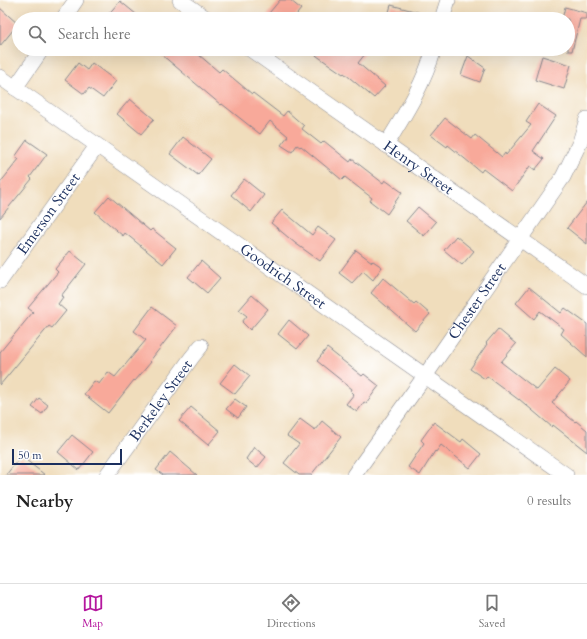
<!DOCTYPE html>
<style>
:root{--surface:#fff;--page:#f6f6f6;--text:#222;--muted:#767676;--line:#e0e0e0;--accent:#b5179e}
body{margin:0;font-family:Cardo,serif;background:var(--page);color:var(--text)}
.scale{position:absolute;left:12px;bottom:10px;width:110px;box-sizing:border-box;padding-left:4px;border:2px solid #1b2f5e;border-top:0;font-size:11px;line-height:14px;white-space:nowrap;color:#1b2f5e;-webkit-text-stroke:3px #fff;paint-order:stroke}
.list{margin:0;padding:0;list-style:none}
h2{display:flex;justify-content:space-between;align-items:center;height:52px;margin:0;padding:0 16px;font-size:17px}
h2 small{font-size:13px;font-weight:400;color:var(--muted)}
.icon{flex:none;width:22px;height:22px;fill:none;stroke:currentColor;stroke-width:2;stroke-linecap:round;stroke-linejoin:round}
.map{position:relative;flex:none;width:587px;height:475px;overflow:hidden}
.search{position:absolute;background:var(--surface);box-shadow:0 4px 16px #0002;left:12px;right:12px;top:12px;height:44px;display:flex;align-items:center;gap:10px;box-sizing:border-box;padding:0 14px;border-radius:22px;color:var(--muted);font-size:15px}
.sheet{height:108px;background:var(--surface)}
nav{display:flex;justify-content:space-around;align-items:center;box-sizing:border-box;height:56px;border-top:1px solid var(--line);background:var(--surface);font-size:11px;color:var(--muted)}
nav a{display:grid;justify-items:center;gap:2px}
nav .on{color:var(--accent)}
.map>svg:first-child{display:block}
.building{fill:#f8a99a}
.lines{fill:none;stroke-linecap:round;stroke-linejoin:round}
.minor-casing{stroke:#86868d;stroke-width:16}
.minor{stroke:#fff;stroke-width:15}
.labels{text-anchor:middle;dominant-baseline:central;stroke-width:4;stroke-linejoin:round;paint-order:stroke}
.street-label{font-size:15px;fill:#1b2f5e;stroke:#fff}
</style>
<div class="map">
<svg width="587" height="475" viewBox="0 0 587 475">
<rect width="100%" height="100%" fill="#fff"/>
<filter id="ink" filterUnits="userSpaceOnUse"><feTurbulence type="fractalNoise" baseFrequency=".025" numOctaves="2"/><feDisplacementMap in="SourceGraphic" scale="8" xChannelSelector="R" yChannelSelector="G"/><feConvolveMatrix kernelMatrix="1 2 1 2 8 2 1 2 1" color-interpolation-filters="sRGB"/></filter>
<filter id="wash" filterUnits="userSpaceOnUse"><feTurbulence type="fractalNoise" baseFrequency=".012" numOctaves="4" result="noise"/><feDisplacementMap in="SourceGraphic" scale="16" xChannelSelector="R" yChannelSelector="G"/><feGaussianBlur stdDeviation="0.9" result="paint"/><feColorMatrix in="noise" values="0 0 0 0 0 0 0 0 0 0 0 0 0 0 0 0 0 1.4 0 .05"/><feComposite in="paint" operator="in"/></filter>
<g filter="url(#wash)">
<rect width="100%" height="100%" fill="#f0ddbc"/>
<g id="blocks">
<path class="building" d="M280,0H290L301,9L293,19H264Z
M120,1L142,19H104Z
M391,5L429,15L428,19H387Z
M565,7L587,13V19H580L572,51H568V19H562Z
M0,8L18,24L0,46Z
M155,49H192L219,72L222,69L252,94L253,93L283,116L287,111L304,126L302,129L321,144L324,141L350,162L352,159L383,183L385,180L402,192L387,214L370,201L372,198L345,177L342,180L301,146L300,147L297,145L292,152L281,145L288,136L270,121L260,134L222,104L221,105Z
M307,49H369L358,63L385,86L374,98L344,73L343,74Z
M468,56L485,68L480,82L461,75Z
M542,56L571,65L564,89L535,80Z
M78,63L87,70L92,63L116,81L103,98L89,88L84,94L65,80Z
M130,99L154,119L141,134L117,114Z
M538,104L556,116L533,151L544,159L535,170L530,166L512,191L483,169L481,172L448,145L447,147L431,135L445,118L472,139L475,135L502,157L505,153L506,155L531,125L526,122Z
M183,137L211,159L198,175L170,154Z
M27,140L47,154L30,177L32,179L0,218V183L19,159L15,157Z
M244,179L264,195L251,212L231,195Z
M109,196L150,231L152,229L176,248L163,264L125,233L123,236L95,212Z
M587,202V244L567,228Z
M418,207L436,222L424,236L406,221Z
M282,210L312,235L318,227L336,240L320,261L295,243L271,223Z
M456,236L474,251L462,265L444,250Z
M356,250L372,262L373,261L382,267L373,280L363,271L352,283L339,273Z
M70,251L86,264L61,296L63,297L58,304L66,311L52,328L49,326L0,385V352L33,312L28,308L58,272L55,269Z
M201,261L220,278L207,293L188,277Z
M383,278L414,304L416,302L430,314L415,331L371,293Z
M529,287L561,313L565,308L587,324V357L561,334L564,329L540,311L534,319L516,303Z
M252,295L268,309L250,330L242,322L247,316L239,310Z
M152,307L177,326L150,361L151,362L135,381L134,380L108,413L84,394L94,381L99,384L108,372L115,377L146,340L134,331Z
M289,320L308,336L297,349L278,334Z
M498,329L516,344L501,362L537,390L555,369L570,381L552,403L575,422L576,421L587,430V452L553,425L552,427L519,399V400L487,376L485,379L470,369L487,344L486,343Z
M327,348L362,376L364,374L379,386L366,403L364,402L357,412L346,404L354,394L351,391L352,389L317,361Z
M235,364L250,376L235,394L220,383Z
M39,398L48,405L42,414L32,407Z
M235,399L246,407L238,418L226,409Z
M191,407L220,431L208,445L179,421Z
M300,419L315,430L322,421L341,437L311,475H299L284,463L299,444L287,436Z
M434,422L461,442L463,439L481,454L470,468L441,445L436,452L435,451L420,475L408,467L424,443L421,440Z
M72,435L93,452L79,470L58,452Z
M254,447L266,457L257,468L246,459Z
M170,452L197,475H163L156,470Z
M21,456L45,475H6Z"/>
</g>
</g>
<g filter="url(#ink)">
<use href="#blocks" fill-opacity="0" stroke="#86868d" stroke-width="1"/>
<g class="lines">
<defs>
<g id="minor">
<path d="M180,0L207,19"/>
<path d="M63,19L76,0"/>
<path d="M442,19L448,0"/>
<path id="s1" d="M250,49L587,286"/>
<path id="s2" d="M0,77L566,475"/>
<path d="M15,88L42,49"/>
<path d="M386,145C405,114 424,84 434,49"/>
<path id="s3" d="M0,281L97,146"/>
<path id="s4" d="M107,475L192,357L201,346"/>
<path id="s5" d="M354,475L425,376L563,177L580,142L587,119"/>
</g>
</defs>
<use href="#minor" class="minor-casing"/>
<use href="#minor" class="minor"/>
</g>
</g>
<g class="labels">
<g class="street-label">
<text stroke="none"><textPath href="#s1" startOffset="206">Henry Street</textPath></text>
<text stroke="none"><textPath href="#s3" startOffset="83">Emerson Street</textPath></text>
<text stroke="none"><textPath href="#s2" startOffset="346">Goodrich Street</textPath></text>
<text stroke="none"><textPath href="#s5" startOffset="213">Chester Street</textPath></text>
<text stroke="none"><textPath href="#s4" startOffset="92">Berkeley Street</textPath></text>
</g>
</g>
</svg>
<div class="scale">50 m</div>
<div class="search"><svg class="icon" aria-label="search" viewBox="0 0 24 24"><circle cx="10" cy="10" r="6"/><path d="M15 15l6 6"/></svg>Search here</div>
</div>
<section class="sheet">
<h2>Nearby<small>0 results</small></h2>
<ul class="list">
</ul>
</section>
<nav>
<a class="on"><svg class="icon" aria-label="map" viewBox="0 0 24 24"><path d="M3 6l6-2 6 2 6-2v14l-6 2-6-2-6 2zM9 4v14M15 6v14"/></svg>Map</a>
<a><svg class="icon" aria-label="directions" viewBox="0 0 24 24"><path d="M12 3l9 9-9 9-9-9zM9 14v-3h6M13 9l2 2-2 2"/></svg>Directions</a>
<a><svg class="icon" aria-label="saved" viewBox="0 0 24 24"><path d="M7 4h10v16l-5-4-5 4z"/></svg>Saved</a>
</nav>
